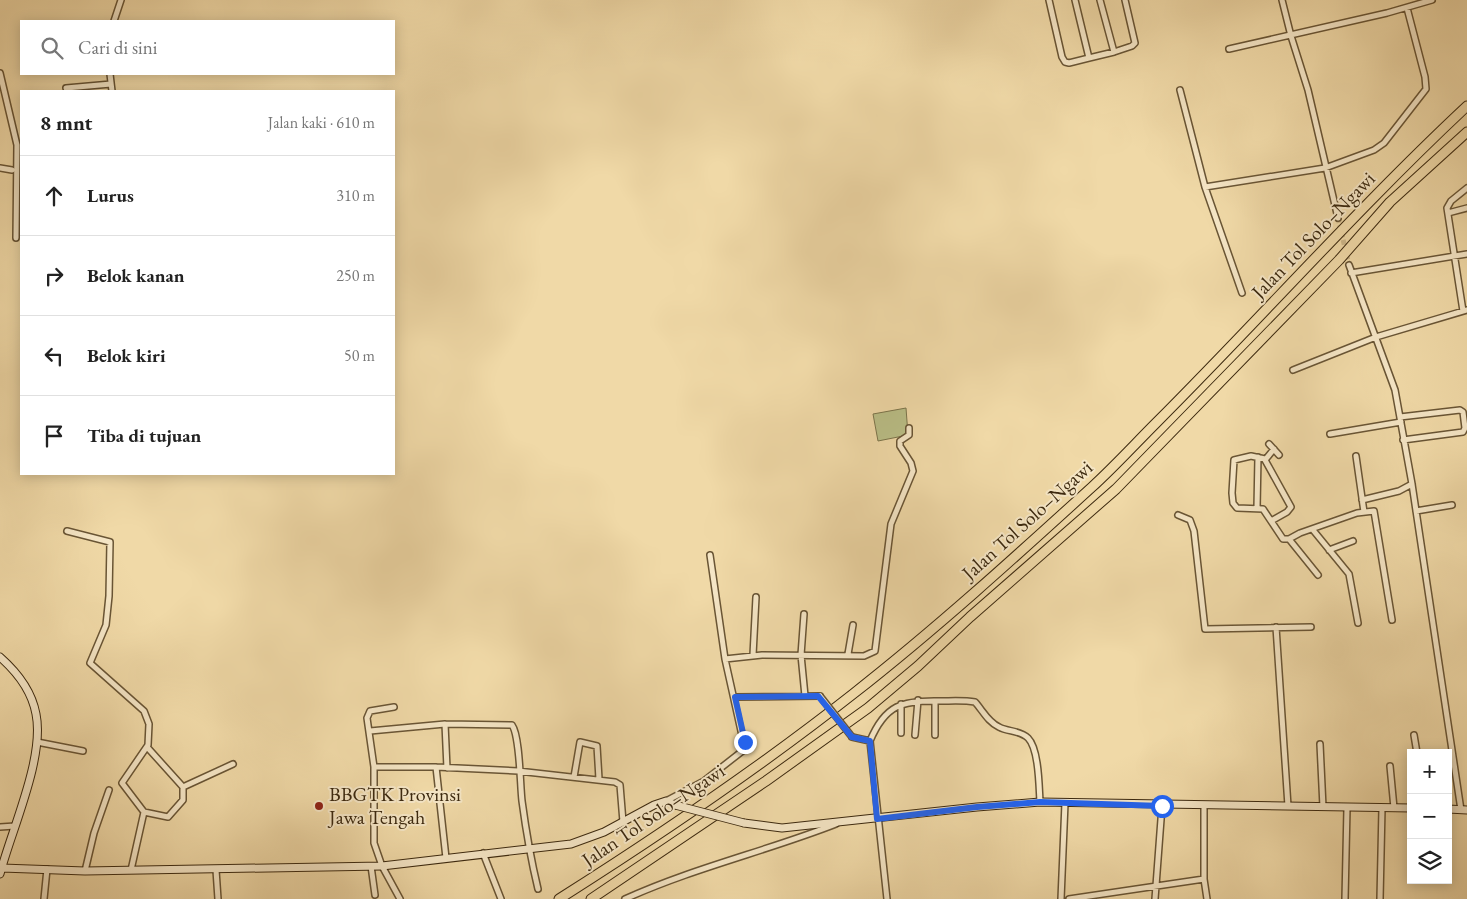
<!DOCTYPE html>
<html lang="id">
<meta charset="utf-8">
<style>
:root{--surface:#fff;--page:#f6f6f6;--text:#222;--muted:#767676;--line:#e0e0e0}
body{margin:0;font-family:"EB Garamond",serif;background:var(--page);color:var(--text)}
.controls{position:absolute;right:15px;bottom:15px;display:grid;overflow:hidden;border-radius:0px;box-shadow:0 2px 12px #0003}
.controls button{width:45px;height:45px;display:grid;place-items:center;padding:0;border:0;border-bottom:1px solid var(--line);background:var(--surface);color:var(--text);font:25px sans-serif}
.stop{position:absolute;width:15px;height:15px;margin:-11px;border:4px solid #2563eb;border-radius:50%;background:#fff}
.stop.end{background:#2563eb;border-color:#fff;box-shadow:0 1px 5px #0008}
.list{margin:0;padding:0;list-style:none}
h2{display:flex;justify-content:space-between;align-items:center;height:65px;margin:0;padding:0 20px;font-size:21px}
h2 small{font-size:16px;font-weight:400;color:var(--muted)}
.list li{display:grid;grid-template-columns:32px 1fr auto;gap:15px;align-items:center;box-sizing:border-box;height:80px;padding:0 20px;border-top:1px solid var(--line)}
.list b{display:block;font-size:19px;white-space:nowrap}
.list em{font-size:16px;font-style:normal;color:var(--muted)}
.icon{flex:none;width:28px;height:28px;fill:none;stroke:currentColor;stroke-width:2;stroke-linecap:round;stroke-linejoin:round}
.map{position:relative;flex:none;width:1467px;height:899px;overflow:hidden}
.search{position:absolute;background:var(--surface);box-shadow:0 2px 12px #0003;left:20px;top:20px;width:375px;height:55px;display:flex;align-items:center;gap:12px;box-sizing:border-box;padding:0 18px;border-radius:0px;color:var(--muted);font-size:19px}
.panel{position:absolute;background:var(--surface);box-shadow:0 2px 12px #0003;left:20px;top:90px;width:375px;height:385px;border-radius:0px}
.map>svg:first-child{display:block}
.green{fill:#babf87;stroke:#7b744b}
.lines{fill:none;stroke-linecap:round;stroke-linejoin:round}
.street-tunnel{stroke:#ccb689;stroke-width:5;stroke-dasharray:5 2.5;stroke-linecap:butt}
.street-casing{stroke:#695535;stroke-width:8}
.secondary-casing{stroke:#3c290f;stroke-width:9}
.highway-casing{stroke:#3c290f;stroke-width:11}
.street{stroke:#f5e6c6;stroke-width:5}
.secondary{stroke:#f5e6c6;stroke-width:7}
.highway{stroke:#f0d9a7;stroke-width:9}
.street-bridge-casing{stroke:#695535;stroke-width:8;stroke-linecap:butt}
.secondary-bridge-casing{stroke:#3c290f;stroke-width:9;stroke-linecap:butt}
.street-bridge{stroke:#f5e6c6;stroke-width:5}
.secondary-bridge{stroke:#f5e6c6;stroke-width:7}
.route{stroke:#2563eb;stroke-width:6}
.poi-dot{fill:#8f2418;stroke:#f5e6c6;stroke-width:2}
.labels{text-anchor:middle;dominant-baseline:central;stroke-width:4;stroke-linejoin:round;paint-order:stroke}
.street-label{font-size:20px;fill:#3c290f;stroke:#f5e6c6}
.poi-label{font-size:20px;fill:#3c290f;stroke:#f5e6c6;text-anchor:start}
</style>
<div class="map">
<svg width="1467" height="899" viewBox="0 0 1467 899">
<rect width="100%" height="100%" fill="#f0d9a7"/>
<filter id="stains"><feTurbulence type="fractalNoise" baseFrequency=".004" numOctaves="4"/><feColorMatrix values="0 0 0 0 .2 0 0 0 0 .09 0 0 0 0 .02 0 0 0 .5 -.17"/></filter>
<radialGradient id="worn" r=".72"><stop offset=".6" stop-color="#630" stop-opacity="0"/><stop offset="1" stop-color="#630" stop-opacity=".3"/></radialGradient>
<path class="green" d="M906,408L908,435L878,441L873,414Z"/>
<g class="lines">
<path class="street-tunnel" d="M1338,218L1349,265"/>
<defs>
<path id="street" d="M1049,0L1062,57L1065,62L1069,63L1089,58L1075,0
M1100,0L1114,52L1132,46L1135,43L1125,0
M1282,0L1291,36L1308,90L1338,218
M114,21L121,0
M1229,49L1387,13L1432,0
M1089,58L1114,52
M0,73L17,145L16,238
M110,74L112,91
M66,88L111,84
M1180,90L1205,187L1242,293
M0,168L12,170
M1205,187L1325,168L1374,150L1384,143L1426,89L1425,77L1407,8
M1448,213L1467,208
M1349,265L1395,390L1412,484L1461,810
M1351,273L1467,254
M1463,311L1447,208L1451,201L1467,188
M1293,370L1376,337L1467,310
M1400,417L1460,410L1463,412L1465,428L1463,432L1403,440
M1330,434L1401,422
M1269,444L1279,455
M1274,449L1265,460L1291,507L1287,512L1271,521L1283,539H1289L1300,533L1357,513L1374,511L1392,620
M1356,456L1364,512
M1265,459L1251,456L1234,460L1232,493L1233,503L1237,508L1263,509L1271,521
M1362,500L1399,491L1412,484
M1257,508L1258,457
M1416,511L1452,505
M1178,515L1190,520L1194,531L1205,629L1311,627
M1313,530L1349,574L1358,623
M67,531L110,542L109,596L106,625L90,663L144,711L149,724L148,745L122,783L144,812L131,870
M1289,539L1318,575
M1329,550L1353,541
M804,614L801,655L805,696
M1276,627L1288,806
M848,654L853,625
M753,655L756,597
M725,659L762,655L864,656L875,651L891,524L913,471L911,463L900,446V441L909,435V428
M735,697L820,696
M901,704V733
M394,707L370,711L367,718L374,767V843L382,866L400,899
M445,724L447,768
M370,731L445,724L512,725C520,736 520,784 522,801C526,831 531,860 538,889
M915,735L918,700
M935,735V701
M1414,735L1417,753
M852,737L870,741
M37,742L83,751
M1320,744L1323,807
M147,747L183,787
M1390,766L1394,808
M374,767H436L518,771L615,782L620,785L623,822
M436,767L446,858
M574,777L580,742L597,746L599,779
M666,801L704,781L745,749L725,659L710,555
M1204,806V879L1207,899
M144,812L168,817L183,800V787L233,764
M0,827L15,826
M483,853L501,899
M371,866L375,895
M216,870L218,899
M85,871L94,833L109,790
M44,899L47,869
M625,899C693,868 767,851 836,824
M887,899L870,741C885,705 902,700 940,701C951,701 964,700 975,702C983,711 988,722 999,727C1008,732 1020,730 1028,738C1039,749 1039,787 1040,802
M1061,899L1065,803
M1069,899L1204,879
M1155,899L1162,806
M1345,899L1347,808
M1380,899L1382,808"/>
<path id="secondary" d="M0,657C17,672 32,692 36,714C45,758 11,831 0,874
M1448,809L1467,810
M744,823L782,828L977,807L1040,802L1411,808
M2,868L85,871L382,866L571,844L604,832L654,805L666,801L675,805"/>
<path id="highway" d="M559,899C660,835 759,768 853,694C936,629 1014,558 1092,487C1114,467 1135,444 1156,423C1261,318 1359,207 1467,106
M591,899L766,781L868,708L918,666L970,617L1116,489L1339,260L1390,202L1467,132"/>
</defs>
<use href="#street" class="street-casing"/>
<use href="#secondary" class="secondary-casing"/>
<use href="#highway" class="highway-casing"/>
<use href="#street" class="street"/>
<use href="#secondary" class="secondary"/>
<use href="#highway" class="highway"/>
<defs>
<path id="street-bridge" d="M820,696L852,737"/>
<path id="secondary-bridge" d="M675,805L744,823"/>
</defs>
<use href="#street-bridge" class="street-bridge-casing"/>
<use href="#secondary-bridge" class="secondary-bridge-casing"/>
<use href="#street-bridge" class="street-bridge"/>
<use href="#secondary-bridge" class="secondary-bridge"/>
</g>
<g class="lines">
<path class="route" d="M745,742L735,697L818,696L852,737L870,741L877,819L977,807L1040,802L1162,806"/>
</g>
<circle class="poi-dot" cx="319" cy="806" r="5"/>
<g class="labels">
<g class="street-label">
<text transform="translate(1313 235) rotate(-46)">Jalan Tol Solo–Ngawi</text>
<text transform="translate(1027 520) rotate(-42)">Jalan Tol Solo–Ngawi</text>
<text transform="translate(653 815) rotate(-34)">Jalan Tol Solo–Ngawi</text>
</g>
<g class="poi-label">
<text x="329" y="794">BBGTK Provinsi<tspan x="329" dy="23">Jawa Tengah</tspan></text>
</g>
</g>
<rect width="100%" height="100%" filter="url(#stains)"/>
<rect width="100%" height="100%" fill="url(#worn)"/>
</svg>
<div class="controls">
<button>+</button>
<button>−</button>
<button><svg class="icon" aria-label="layers" viewBox="0 0 24 24"><path d="M12 4l9 5-9 5-9-5zM3 14l9 5 9-5"/></svg></button>
</div>
<div class="stop" style="left:1162px;top:806px"></div>
<div class="stop end" style="left:745px;top:742px"></div>
<div class="search"><svg class="icon" aria-label="search" viewBox="0 0 24 24"><circle cx="10" cy="10" r="6"/><path d="M15 15l6 6"/></svg>Cari di sini</div>
<section class="panel">
<h2>8 mnt<small>Jalan kaki · 610 m</small></h2>
<ul class="list">
<li><svg class="icon" aria-label="ahead" viewBox="0 0 24 24"><path d="M12 20V5M6 11l6-6 6 6"/></svg><div><b>Lurus</b></div><em>310 m</em></li>
<li><svg class="icon" aria-label="right" viewBox="0 0 24 24"><path d="M7 20v-9h11M14 6l5 5-5 5"/></svg><div><b>Belok kanan</b></div><em>250 m</em></li>
<li><svg class="icon" aria-label="left" viewBox="0 0 24 24"><path d="M17 20v-9H6M10 6l-5 5 5 5"/></svg><div><b>Belok kiri</b></div><em>50 m</em></li>
<li><svg class="icon" aria-label="arrive" viewBox="0 0 24 24"><path d="M6 21V4h12l-3 4 3 4H6"/></svg><div><b>Tiba di tujuan</b></div></li>
</ul>
</section>
</div>
